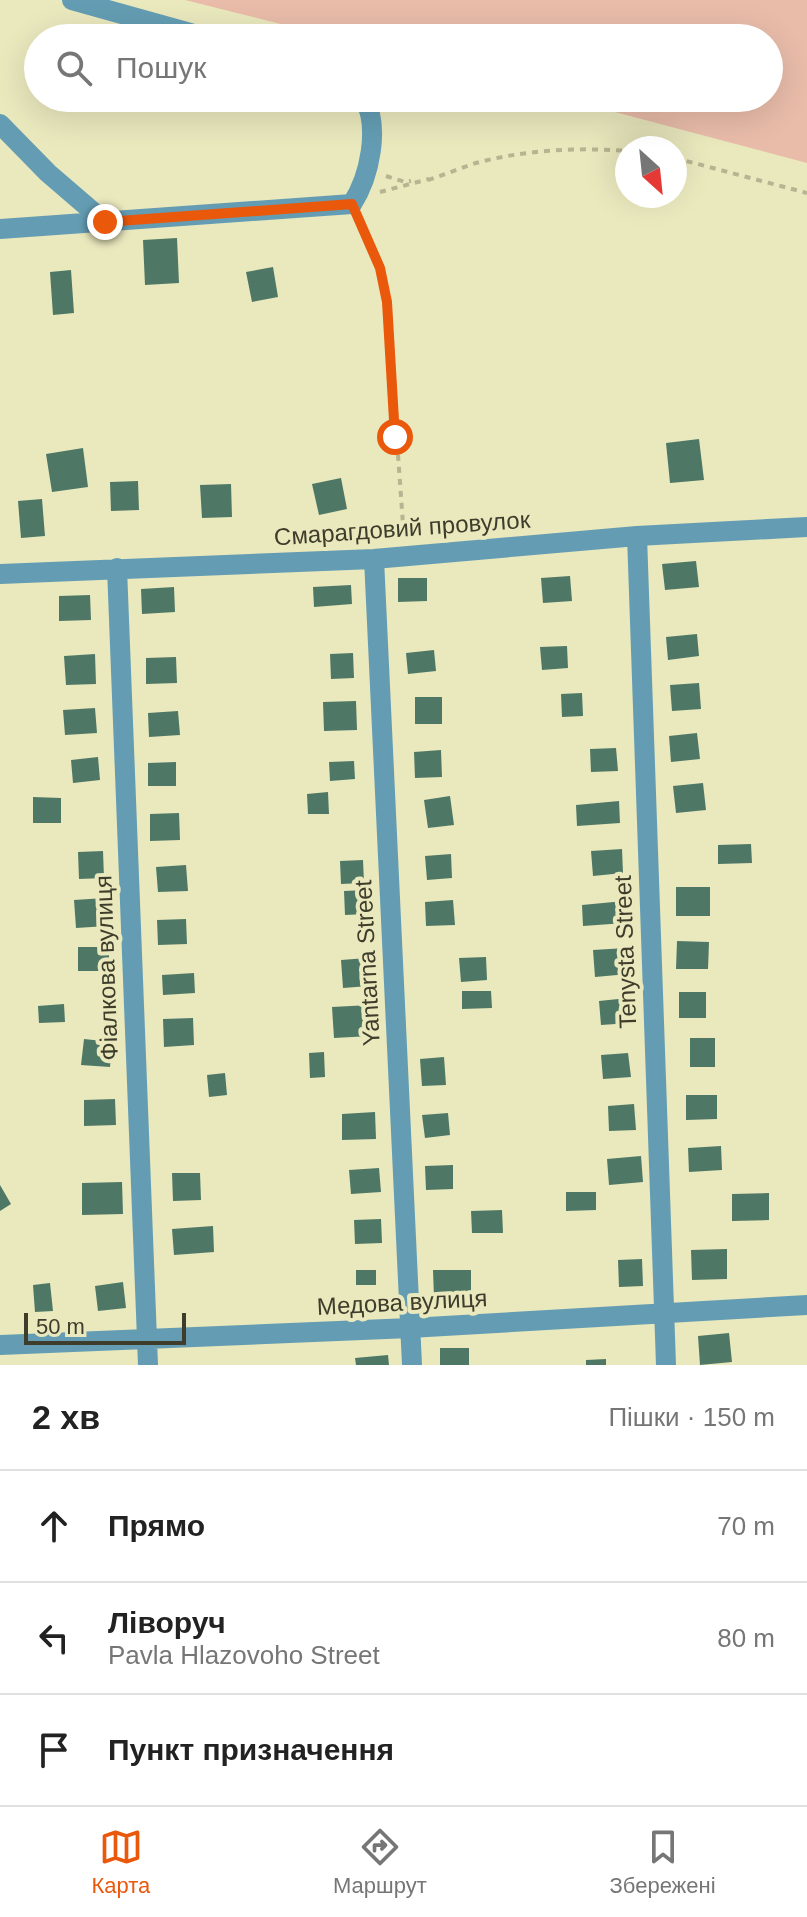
<!DOCTYPE html>
<html lang="uk">
<meta charset="utf-8">
<style>
:root{--surface:#fff;--page:#f6f6f6;--text:#222;--muted:#767676;--line:#e0e0e0;--accent:#ea580c}
body{margin:0;font-family:Helvetica,sans-serif;background:var(--page);color:var(--text)}
.compass{position:absolute;left:615px;top:136px;width:72px;height:72px;border-radius:50%;background:var(--surface);box-shadow:0 8px 32px #0002;rotate:153deg}
.scale{position:absolute;left:24px;bottom:20px;width:162px;box-sizing:border-box;padding-left:8px;border:4px solid #3e3d2c;border-top:0;font-size:22px;line-height:28px;white-space:nowrap;color:#3e3d2c;-webkit-text-stroke:6px #eae8bd;paint-order:stroke}
.stop{position:absolute;width:24px;height:24px;margin:-18px;border:6px solid #ea580c;border-radius:50%;background:#fff}
.stop.end{background:#ea580c;border-color:#fff;box-shadow:0 2px 8px #0008}
.list{margin:0;padding:0;list-style:none}
h2{display:flex;justify-content:space-between;align-items:center;height:104px;margin:0;padding:0 32px;font-size:34px}
h2 small{font-size:26px;font-weight:400;color:var(--muted)}
.list li{display:grid;grid-template-columns:52px 1fr auto;gap:24px;align-items:center;box-sizing:border-box;height:112px;padding:0 32px;border-top:2px solid var(--line)}
.list b{display:block;font-size:30px;white-space:nowrap}
.list p{margin:0;font-size:26px;white-space:nowrap;color:var(--muted)}
.list em{font-size:26px;font-style:normal;color:var(--muted)}
.icon{flex:none;width:44px;height:44px;fill:none;stroke:currentColor;stroke-width:2;stroke-linecap:round;stroke-linejoin:round}
.map{position:relative;flex:none;width:807px;height:1365px;overflow:hidden}
.search{position:absolute;background:var(--surface);box-shadow:0 8px 32px #0002;left:24px;right:24px;top:24px;height:88px;display:flex;align-items:center;gap:20px;box-sizing:border-box;padding:0 28px;border-radius:44px;color:var(--muted);font-size:30px}
.sheet{height:440px;background:var(--surface)}
nav{display:flex;justify-content:space-around;align-items:center;box-sizing:border-box;height:112px;border-top:2px solid var(--line);background:var(--surface);font-size:22px;color:var(--muted)}
nav a{display:grid;justify-items:center;gap:4px}
nav .on{color:var(--accent)}
.map>svg:first-child{display:block}
.green{fill:#e9bca9}
.building{fill:#4e7865}
.lines{fill:none;stroke-linecap:round;stroke-linejoin:round}
.path{stroke:#b6b491;stroke-width:4;stroke-dasharray:6 6;stroke-linecap:butt}
.minor{stroke:#649db3;stroke-width:20}
.route{stroke:#ea580c;stroke-width:10}
.labels{text-anchor:middle;dominant-baseline:central;stroke-width:8;stroke-linejoin:round;paint-order:stroke}
.street-label{font-size:24px;fill:#3e3d2c;stroke:#eae8bd}
</style>
<div class="map">
<svg width="807" height="1365" viewBox="0 0 807 1365">
<rect width="100%" height="100%" fill="#eae8bd"/>
<path class="green" d="M185,0H807V163L562,98H769V38H336Z"/>
<path class="building" d="M177,238L179,283L145,285L143,240Z
M273,267L278,297L252,302L246,272Z
M71,270L74,313L53,315L50,272Z
M699,439L704,480L670,483L666,443Z
M83,448L88,487L52,492L46,454Z
M341,478L347,509L319,515L312,484Z
M138,481L139,510L111,511L110,482Z
M231,484L232,517L202,518L200,485Z
M42,499L45,536L21,538L18,501Z
M696,561L699,587L665,590L662,564Z
M570,576L572,601L543,603L541,578Z
M398,578H427V601L398,602Z
M351,585L352,604L314,607L313,587Z
M174,587L175,612L142,614L141,589Z
M90,595L91,620L59,621V596Z
M697,634L699,656L668,660L666,637Z
M567,646L568,668L542,670L540,647Z
M434,650L436,671L408,674L406,653Z
M353,653L354,678L331,679L330,654Z
M95,654L96,684L66,685L64,656Z
M176,657L177,683L146,684V658Z
M699,683L701,709L672,711L670,685Z
M582,693L583,716L562,717L561,694Z
M415,697H442V724H415Z
M356,701L357,730L324,731L323,702Z
M95,708L97,733L65,735L63,710Z
M178,711L180,735L149,737L148,713Z
M697,733L700,759L671,762L669,736Z
M616,748L618,771L591,772L590,749Z
M441,750L442,777L415,778L414,752Z
M98,757L100,780L73,783L71,760Z
M354,761L355,779L330,781L329,762Z
M176,762V786H148V763Z
M703,783L706,810L676,813L673,786Z
M328,792L329,814H308L307,794Z
M450,796L454,825L428,828L424,800Z
M33,797L61,798V823H33Z
M619,801L620,823L577,826L576,805Z
M179,813L180,840L150,841V814Z
M751,844L752,863L718,864V845Z
M622,849L623,873L593,876L591,851Z
M103,851L104,878L79,879L78,852Z
M451,854L452,878L427,880L425,856Z
M363,860L364,883L341,884L340,861Z
M186,865L188,891L158,892L156,867Z
M676,887H710V916H676Z
M366,890L367,914L345,915L344,891Z
M105,898L107,926L76,928L74,900Z
M453,900L455,925L426,926L425,902Z
M624,901L625,923L583,926L582,905Z
M186,919L187,944L158,945L157,920Z
M677,941L709,942L708,969H676Z
M78,947H109V971H78Z
M626,948L628,974L595,977L593,950Z
M486,957L487,980L461,982L459,958Z
M367,958L369,986L343,988L341,960Z
M194,973L195,993L163,995L162,975Z
M462,991H491L492,1008L462,1009Z
M679,992H706V1018H679Z
M628,998L630,1023L601,1025L599,1001Z
M64,1004L65,1022L39,1023L38,1006Z
M370,1005L371,1036L334,1038L332,1007Z
M193,1018L194,1045L164,1047L163,1019Z
M690,1038H715V1067H690Z
M84,1039L112,1042L110,1067L81,1065Z
M324,1052L325,1077L310,1078L309,1053Z
M628,1053L631,1077L603,1079L601,1055Z
M444,1057L446,1085L422,1086L420,1059Z
M225,1073L227,1095L209,1097L207,1075Z
M686,1095H717V1119L686,1120Z
M115,1099L116,1125L84,1126V1100Z
M634,1104L636,1130L609,1131L608,1106Z
M375,1112L376,1139L342,1140V1114Z
M448,1113L450,1135L425,1138L422,1115Z
M721,1146L722,1170L689,1172L688,1148Z
M641,1156L643,1182L609,1185L607,1159Z
M453,1165V1189L426,1190L425,1166Z
M379,1168L381,1192L351,1194L349,1170Z
M172,1173H200L201,1200L173,1201Z
M122,1182L123,1214L82,1215V1183Z
M0,1185L11,1204L0,1211Z
M566,1192H596V1210L566,1211Z
M769,1193V1220L732,1221V1194Z
M502,1210L503,1233H472L471,1211Z
M381,1219L382,1243L355,1244L354,1220Z
M213,1226L214,1252L174,1255L172,1229Z
M727,1249V1279L692,1280L691,1250Z
M642,1259L643,1286L619,1287L618,1260Z
M356,1270H376V1285H356Z
M433,1270H471V1298H434Z
M123,1282L126,1308L98,1311L95,1286Z
M50,1283L53,1311L35,1312L33,1285Z
M729,1333L732,1362L700,1365L698,1336Z
M440,1348H469V1365H440Z
M388,1355L389,1365H356L355,1358Z
M606,1359V1365H586V1360Z"/>
<g class="lines">
<path class="path" d="M675,158L807,193
M386,176L405,182L411,181
M428,180C444,175 460,168 476,163C524,150 578,147 627,151
M380,192L429,179
M360,220L380,268L387,302L404,538"/>
<path class="minor" d="M72,0L208,38
M0,124L48,173L105,222
M0,229L352,204C370,176 380,127 364,98
M637,536L666,1365
M374,559L412,1365
M117,568L148,1365
M0,574L374,559L637,536L807,527
M0,1345L410,1328L807,1305"/>
</g>
<g class="lines">
<path class="route" d="M105,222L352,204L380,268L387,302L395,437"/>
</g>
<g class="labels">
<g class="street-label">
<text transform="translate(402 528) rotate(-4)">Смарагдовий провулок</text>
<text transform="translate(625 952) rotate(-92)">Tenysta Street</text>
<text transform="translate(367 963) rotate(-93)">Yantarna Street</text>
<text transform="translate(106 968) rotate(-92)">Фіалкова вулиця</text>
<text transform="translate(402 1302) rotate(-3)">Медова вулиця</text>
</g>
</g>
</svg>
<svg class="compass" viewBox="-18 -18 36 36"><path d="M0-13l5 13h-10z" fill="#e53935"/><path d="M0 13l5-13h-10z" fill="#767676"/></svg>
<div class="scale">50 m</div>
<div class="stop" style="left:395px;top:437px"></div>
<div class="stop end" style="left:105px;top:222px"></div>
<div class="search"><svg class="icon" aria-label="search" viewBox="0 0 24 24"><circle cx="10" cy="10" r="6"/><path d="M15 15l6 6"/></svg>Пошук</div>
</div>
<section class="sheet">
<h2>2 хв<small>Пішки · 150 m</small></h2>
<ul class="list">
<li><svg class="icon" aria-label="ahead" viewBox="0 0 24 24"><path d="M12 20V5M6 11l6-6 6 6"/></svg><div><b>Прямо</b></div><em>70 m</em></li>
<li><svg class="icon" aria-label="left" viewBox="0 0 24 24"><path d="M17 20v-9H6M10 6l-5 5 5 5"/></svg><div><b>Ліворуч</b><p>Pavla Hlazovoho Street</p></div><em>80 m</em></li>
<li><svg class="icon" aria-label="arrive" viewBox="0 0 24 24"><path d="M6 21V4h12l-3 4 3 4H6"/></svg><div><b>Пункт призначення</b></div></li>
</ul>
</section>
<nav>
<a class="on"><svg class="icon" aria-label="map" viewBox="0 0 24 24"><path d="M3 6l6-2 6 2 6-2v14l-6 2-6-2-6 2zM9 4v14M15 6v14"/></svg>Карта</a>
<a><svg class="icon" aria-label="directions" viewBox="0 0 24 24"><path d="M12 3l9 9-9 9-9-9zM9 14v-3h6M13 9l2 2-2 2"/></svg>Маршрут</a>
<a><svg class="icon" aria-label="saved" viewBox="0 0 24 24"><path d="M7 4h10v16l-5-4-5 4z"/></svg>Збережені</a>
</nav>
